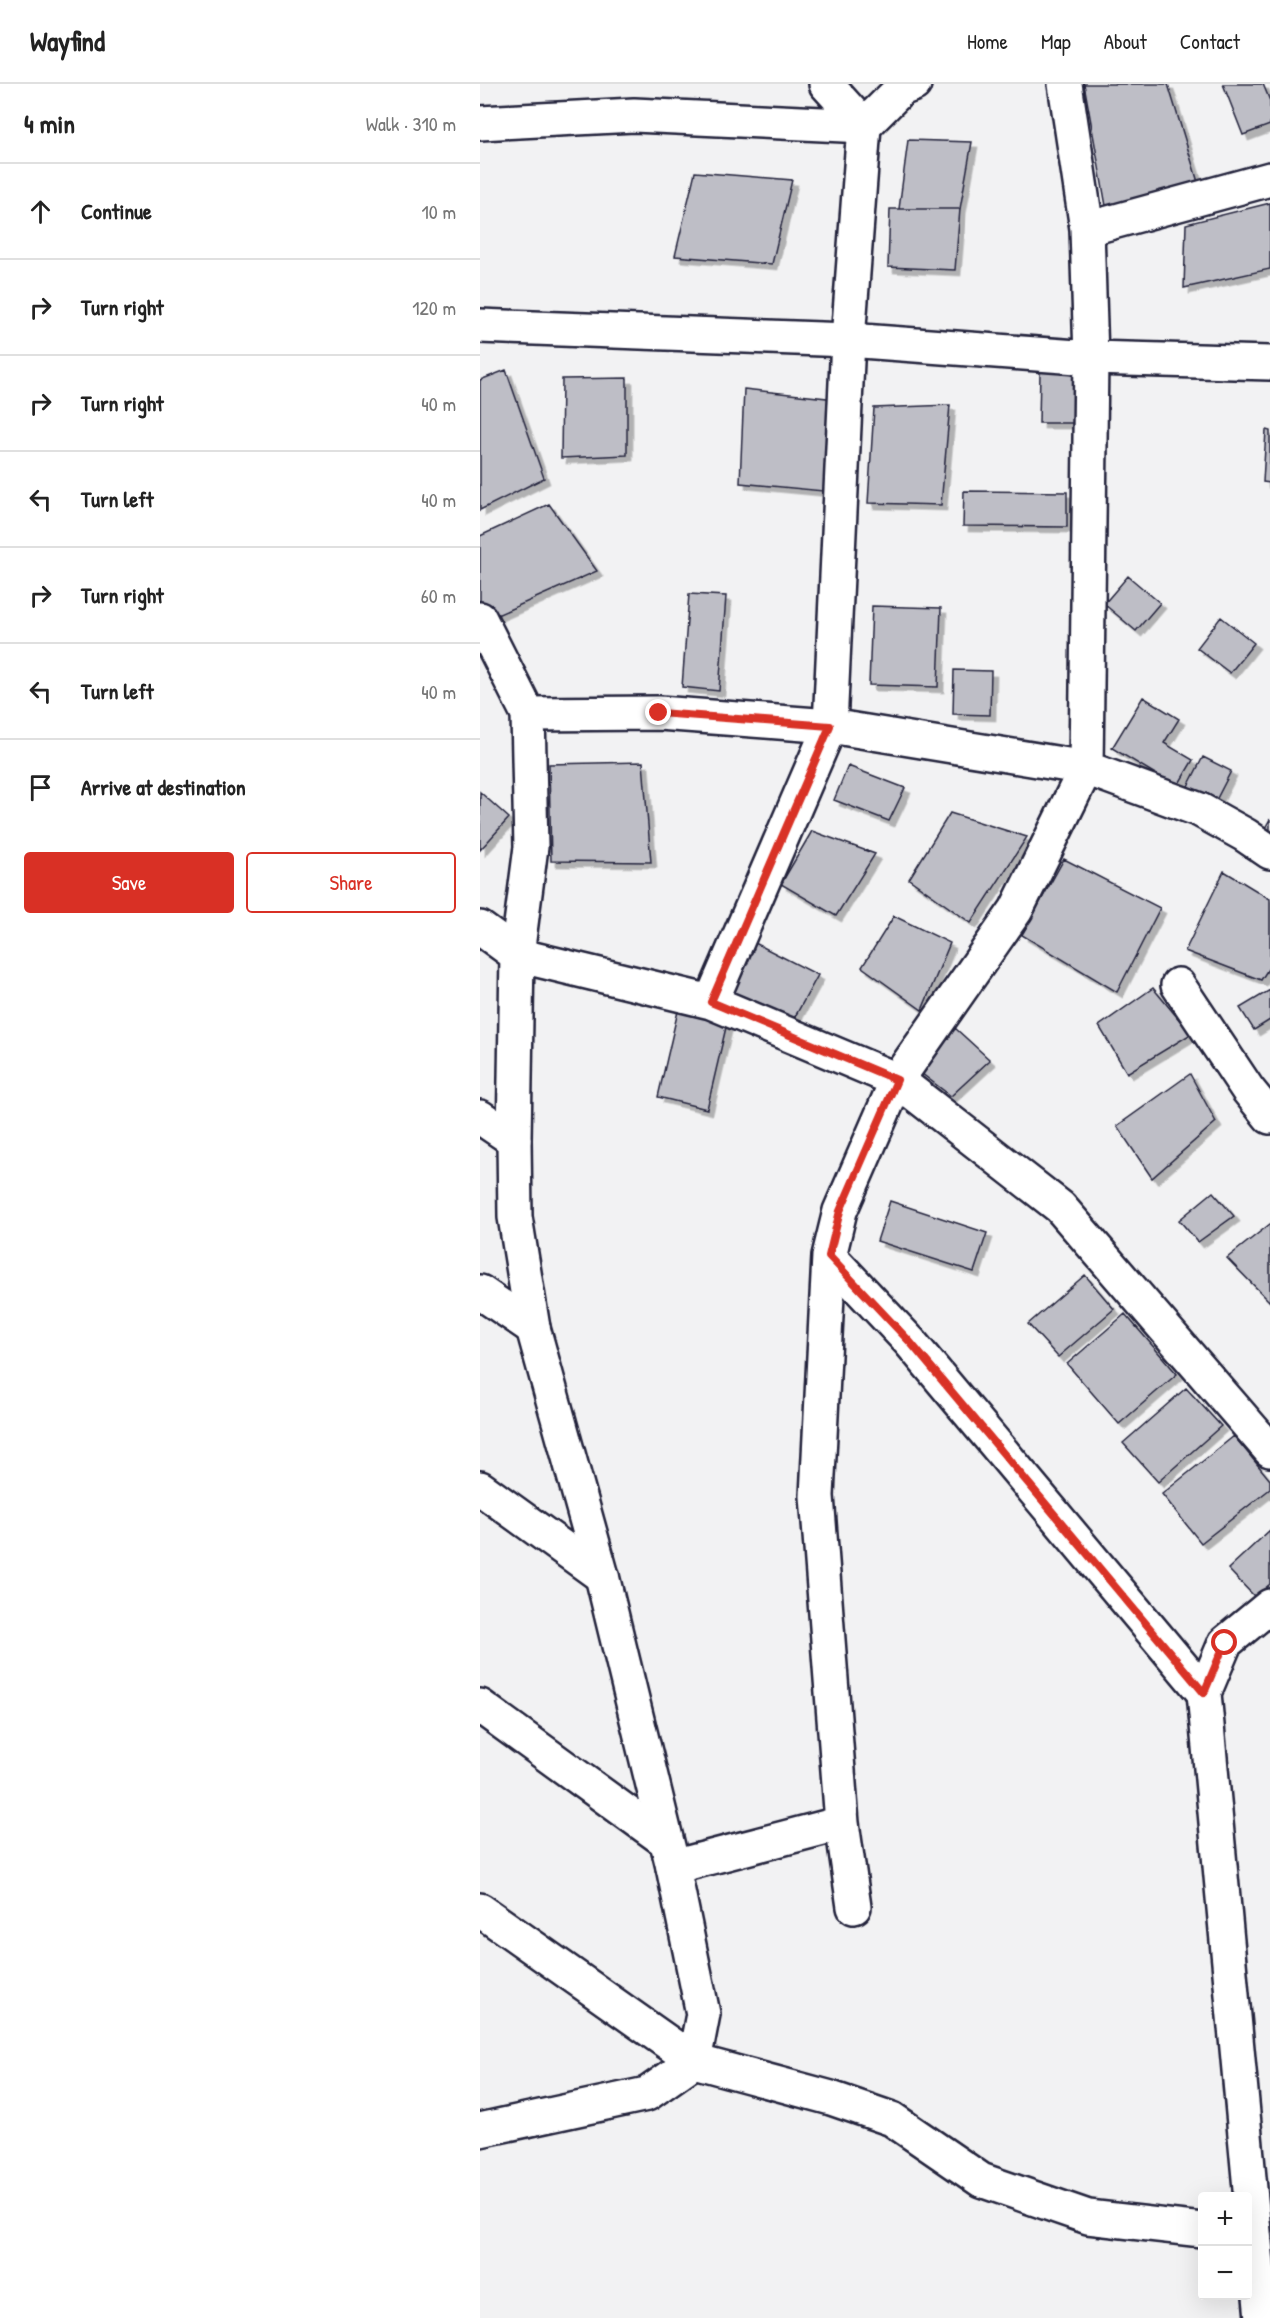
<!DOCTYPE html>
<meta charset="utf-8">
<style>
:root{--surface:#fff;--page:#f6f6f6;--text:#222;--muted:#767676;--line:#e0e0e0;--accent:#d93025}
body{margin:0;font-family:"Patrick Hand",sans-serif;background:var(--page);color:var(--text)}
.controls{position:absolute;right:18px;bottom:18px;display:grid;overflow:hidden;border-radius:6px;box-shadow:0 6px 24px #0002}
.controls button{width:54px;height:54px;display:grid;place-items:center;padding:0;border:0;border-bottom:2px solid var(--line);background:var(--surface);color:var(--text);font:30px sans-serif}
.stop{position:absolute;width:18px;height:18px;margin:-14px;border:4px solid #d93025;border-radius:50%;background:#fff}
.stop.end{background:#d93025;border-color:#fff;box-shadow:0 2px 6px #0008}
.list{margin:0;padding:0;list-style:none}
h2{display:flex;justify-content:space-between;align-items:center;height:78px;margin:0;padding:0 24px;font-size:26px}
h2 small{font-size:20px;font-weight:400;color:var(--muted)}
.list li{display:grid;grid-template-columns:39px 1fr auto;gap:18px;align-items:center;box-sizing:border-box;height:96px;padding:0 24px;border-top:2px solid var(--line)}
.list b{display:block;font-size:22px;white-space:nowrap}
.list em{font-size:20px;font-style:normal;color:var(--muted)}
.actions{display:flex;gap:12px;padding:18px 24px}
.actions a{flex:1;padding:14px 0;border:2px solid var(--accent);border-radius:6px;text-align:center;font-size:21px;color:var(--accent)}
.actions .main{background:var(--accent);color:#fff}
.icon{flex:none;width:33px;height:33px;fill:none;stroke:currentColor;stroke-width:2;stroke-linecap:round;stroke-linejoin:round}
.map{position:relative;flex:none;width:790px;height:2234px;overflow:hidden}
header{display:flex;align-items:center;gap:36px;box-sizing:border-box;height:84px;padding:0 30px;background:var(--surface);border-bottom:2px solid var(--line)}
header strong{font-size:28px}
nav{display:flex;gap:33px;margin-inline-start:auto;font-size:21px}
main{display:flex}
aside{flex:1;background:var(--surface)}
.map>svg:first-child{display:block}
.building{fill:#bebec6;stroke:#22223b;stroke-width:1.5;filter:url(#shadow)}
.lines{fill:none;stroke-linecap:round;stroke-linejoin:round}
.minor-casing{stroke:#22223b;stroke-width:38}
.tertiary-casing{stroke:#22223b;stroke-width:38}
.minor{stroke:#fff;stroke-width:33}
.tertiary{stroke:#fff;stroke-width:33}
.route{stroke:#d93025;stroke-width:8}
</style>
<header>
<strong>Wayfind</strong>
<nav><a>Home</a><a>Map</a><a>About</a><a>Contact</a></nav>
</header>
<main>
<aside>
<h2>4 min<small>Walk · 310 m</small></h2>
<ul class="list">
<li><svg class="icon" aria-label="ahead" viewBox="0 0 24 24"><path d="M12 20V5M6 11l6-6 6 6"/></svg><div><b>Continue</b></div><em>10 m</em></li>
<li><svg class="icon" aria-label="right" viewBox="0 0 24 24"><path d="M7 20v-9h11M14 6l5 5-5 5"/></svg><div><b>Turn right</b></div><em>120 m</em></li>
<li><svg class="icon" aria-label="right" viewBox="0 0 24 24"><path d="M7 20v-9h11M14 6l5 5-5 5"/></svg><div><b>Turn right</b></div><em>40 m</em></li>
<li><svg class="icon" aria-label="left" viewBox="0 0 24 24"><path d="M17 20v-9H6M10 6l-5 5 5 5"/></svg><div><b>Turn left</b></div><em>40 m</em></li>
<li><svg class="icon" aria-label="right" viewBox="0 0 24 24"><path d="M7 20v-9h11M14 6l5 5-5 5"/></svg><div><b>Turn right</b></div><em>60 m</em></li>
<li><svg class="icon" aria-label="left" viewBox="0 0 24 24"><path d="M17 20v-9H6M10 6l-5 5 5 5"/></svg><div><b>Turn left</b></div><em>40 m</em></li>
<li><svg class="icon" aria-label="arrive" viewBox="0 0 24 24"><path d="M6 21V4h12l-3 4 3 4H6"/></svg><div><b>Arrive at destination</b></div></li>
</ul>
<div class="actions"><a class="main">Save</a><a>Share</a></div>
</aside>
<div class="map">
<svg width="790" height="2234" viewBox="0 0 790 2234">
<defs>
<filter id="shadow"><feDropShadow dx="5.5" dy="5.5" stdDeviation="0" flood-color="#0004"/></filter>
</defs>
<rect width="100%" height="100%" fill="#f2f2f3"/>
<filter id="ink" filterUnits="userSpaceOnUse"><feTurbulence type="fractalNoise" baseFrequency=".0167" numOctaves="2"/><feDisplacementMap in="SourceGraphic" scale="12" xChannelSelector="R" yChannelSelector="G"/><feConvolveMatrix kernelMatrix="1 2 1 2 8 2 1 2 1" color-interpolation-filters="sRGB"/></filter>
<g filter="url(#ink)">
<path class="building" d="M604,0H688L721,108L626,122Z
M743,0H783L790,17V41L763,51Z
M428,56L492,58L480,125H419Z
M215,88L312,96L292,180L195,172Z
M790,119V185L704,204L706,140Z
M410,125H480L475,186L408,183Z
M26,286L64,394L0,426V296Z
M560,288L594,289L593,339H559Z
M147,294V371L81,374L82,295Z
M264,305L356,315L343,407L260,399Z
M470,321L461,421L388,419L394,324Z
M786,346L790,347V399L783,398Z
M484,407L587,408V443L483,442Z
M69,420L117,487L8,535L0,518V452Z
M648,492L680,519L656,547L624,520Z
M209,510L246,512L239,607L202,603Z
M392,522L461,524L458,603L389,601Z
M741,533L774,559L750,589L717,564Z
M474,586L511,587L510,631L473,630Z
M663,613L699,635L684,659L713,676L697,703L632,664Z
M723,673L751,687L733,722L705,708Z
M163,678L171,778L71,777L69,680Z
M368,682L425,704L409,737L354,716Z
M0,708L29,734L0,766Z
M470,729L547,753L491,839L429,795Z
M790,735V761L779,755Z
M332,747L395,770L356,832L301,800Z
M584,775L680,824L637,908L542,851Z
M744,787L790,815V882L781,896L705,867Z
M414,832L470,859L442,926L382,883Z
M273,858L338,891L312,938L245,906Z
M673,904L711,950L647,989L619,942Z
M790,906V936L774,946L760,924Z
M198,927L247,939L227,1025L178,1013Z
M475,944L510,976L471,1012L437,986Z
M710,990L736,1038L672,1094L637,1042Z
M733,1108L754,1132L718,1158L699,1136Z
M410,1117L507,1149L494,1188L397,1157Z
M790,1140V1218L747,1174Z
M605,1191L634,1225L578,1273L548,1240Z
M645,1230L697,1290L639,1340L587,1280Z
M706,1304L741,1342L678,1398L643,1359Z
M754,1352L790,1396V1405L721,1459L682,1410Z
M790,1446V1500L775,1513L748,1485Z"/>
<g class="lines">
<defs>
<path id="minor" d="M346,0L384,42
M0,39L154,31L384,42
M607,145L790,95
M48,630L179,629L350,642L606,684L720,726L765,751L790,768
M0,844L37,871L231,918L417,996L580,1123L790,1366
M698,901L768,1006L790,1033
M231,918L350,642L368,256L384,42L421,5L434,0
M0,1033L34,1056
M349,1172L430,1258L724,1609
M0,1208L53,1244
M0,1404L122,1492
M0,1622L186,1757
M193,1783L362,1739
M374,1823L362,1739L337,1412L349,1172L360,1127L417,996L536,826L606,684L611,274L607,145L585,0
M0,1826L214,1977L351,2014L412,2035L501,2096L608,2133L722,2146"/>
<path id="tertiary" d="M0,242L368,256L611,274L790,279
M0,535L48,630L51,763L37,871L34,1056L35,1133L53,1244L122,1492L193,1783L223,1930L214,1977L167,2010L0,2046
M782,2234L724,1609L745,1559L790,1522"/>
</defs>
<use href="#minor" class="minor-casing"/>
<use href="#tertiary" class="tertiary-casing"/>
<use href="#minor" class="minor"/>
<use href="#tertiary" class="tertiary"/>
</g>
</g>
<g class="lines" filter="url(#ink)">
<path class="route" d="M179,629L350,642L231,918L417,996L360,1127L349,1172L430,1258L724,1609L745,1559"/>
</g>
</svg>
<div class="controls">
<button>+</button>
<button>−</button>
</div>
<div class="stop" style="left:745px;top:1559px"></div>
<div class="stop end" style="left:179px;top:629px"></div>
</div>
</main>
